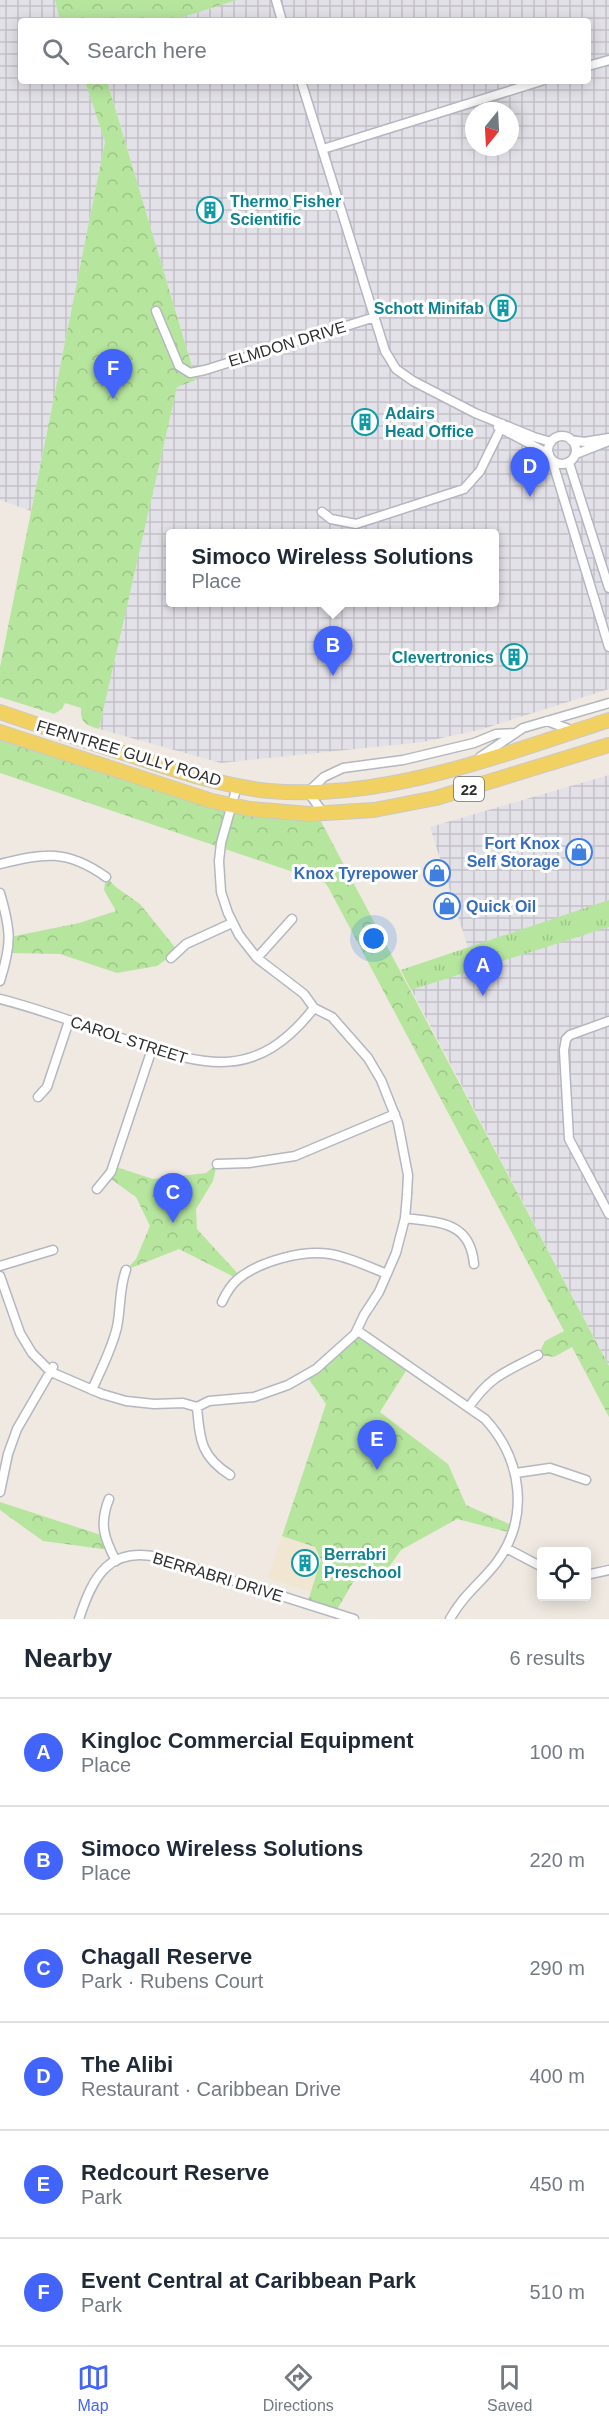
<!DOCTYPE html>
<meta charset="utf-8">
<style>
:root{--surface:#fff;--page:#f6f6f7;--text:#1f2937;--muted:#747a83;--line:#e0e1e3;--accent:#4264fb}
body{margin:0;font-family:Helvetica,sans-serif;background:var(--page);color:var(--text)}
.controls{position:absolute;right:18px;bottom:18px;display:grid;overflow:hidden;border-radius:6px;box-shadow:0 3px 15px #0003}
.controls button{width:54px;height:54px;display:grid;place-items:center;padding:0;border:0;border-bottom:2px solid var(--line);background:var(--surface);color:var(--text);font:30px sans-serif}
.compass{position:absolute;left:465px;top:102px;width:54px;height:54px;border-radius:50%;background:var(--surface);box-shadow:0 3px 15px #0003;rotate:198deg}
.you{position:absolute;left:374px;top:939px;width:21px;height:21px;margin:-15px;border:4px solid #fff;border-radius:50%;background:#1a73e8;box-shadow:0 0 0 9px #1a73e833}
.badge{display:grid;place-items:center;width:39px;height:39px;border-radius:50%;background:var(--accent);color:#fff;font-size:20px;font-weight:700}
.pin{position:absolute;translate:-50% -50px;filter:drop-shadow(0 2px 3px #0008)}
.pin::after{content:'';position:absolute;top:32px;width:21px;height:18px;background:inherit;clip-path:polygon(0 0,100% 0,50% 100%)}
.popup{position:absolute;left:166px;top:529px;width:333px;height:78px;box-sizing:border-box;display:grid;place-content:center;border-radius:6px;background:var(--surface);filter:drop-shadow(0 2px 4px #0005);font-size:20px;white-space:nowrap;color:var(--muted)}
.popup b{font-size:22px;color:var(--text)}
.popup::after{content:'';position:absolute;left:50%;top:100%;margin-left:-12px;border:12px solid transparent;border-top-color:var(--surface)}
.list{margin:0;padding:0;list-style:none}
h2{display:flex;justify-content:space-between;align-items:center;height:78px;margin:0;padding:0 24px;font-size:26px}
h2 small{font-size:20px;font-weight:400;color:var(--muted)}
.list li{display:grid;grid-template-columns:39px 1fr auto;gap:18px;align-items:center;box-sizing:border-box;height:108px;padding:0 24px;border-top:2px solid var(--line)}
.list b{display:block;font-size:22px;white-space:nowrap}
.list p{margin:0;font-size:20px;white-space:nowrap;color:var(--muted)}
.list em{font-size:20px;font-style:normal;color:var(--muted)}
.icon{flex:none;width:33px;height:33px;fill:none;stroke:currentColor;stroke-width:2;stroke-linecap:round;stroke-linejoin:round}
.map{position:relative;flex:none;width:609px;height:1619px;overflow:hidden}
.search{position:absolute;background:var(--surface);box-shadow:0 3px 15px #0003;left:18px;right:18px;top:18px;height:66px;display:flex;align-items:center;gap:15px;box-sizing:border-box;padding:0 21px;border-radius:6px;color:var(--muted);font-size:22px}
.sheet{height:726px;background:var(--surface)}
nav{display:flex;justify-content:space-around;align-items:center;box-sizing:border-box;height:84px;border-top:2px solid var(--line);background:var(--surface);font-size:16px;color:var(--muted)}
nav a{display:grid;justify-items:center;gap:3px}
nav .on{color:var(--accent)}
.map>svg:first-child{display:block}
.industrial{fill:url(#industrial-grid);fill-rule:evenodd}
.education{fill:#f0e6d1}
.grass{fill:url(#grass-tufts)}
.park{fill:url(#park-crowns)}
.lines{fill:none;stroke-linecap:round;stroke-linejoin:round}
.street-casing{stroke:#b4b7c1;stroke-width:11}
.primary-casing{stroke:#c9c9c9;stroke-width:16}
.street{stroke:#fff;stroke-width:8}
.primary{stroke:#f2d163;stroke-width:14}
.labels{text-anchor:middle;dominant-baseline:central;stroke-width:6;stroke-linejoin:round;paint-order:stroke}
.shield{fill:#fff;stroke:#6d6d6d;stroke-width:1.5}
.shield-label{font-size:15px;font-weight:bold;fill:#2e2e2e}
.culture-label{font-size:16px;font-weight:bold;fill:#0d838f;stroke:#fff;text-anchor:start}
.street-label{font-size:16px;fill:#2e2e2e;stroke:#fff}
.shop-label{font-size:16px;font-weight:bold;fill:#366cbe;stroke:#fff;text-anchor:end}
</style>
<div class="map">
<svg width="609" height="1619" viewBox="0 0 609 1619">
<defs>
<pattern id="industrial-grid" width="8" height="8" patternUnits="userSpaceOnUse" patternTransform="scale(1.5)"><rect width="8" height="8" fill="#e3e1e8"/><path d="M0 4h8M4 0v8" fill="none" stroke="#c3c1c7"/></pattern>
<pattern id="grass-tufts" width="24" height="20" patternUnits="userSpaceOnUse" patternTransform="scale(1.5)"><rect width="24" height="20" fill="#b6e59e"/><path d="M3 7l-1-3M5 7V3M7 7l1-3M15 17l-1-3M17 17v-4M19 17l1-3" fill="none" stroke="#9dc588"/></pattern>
<pattern id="park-crowns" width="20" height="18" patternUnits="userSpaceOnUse" patternTransform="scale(1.5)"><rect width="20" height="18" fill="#b6e59e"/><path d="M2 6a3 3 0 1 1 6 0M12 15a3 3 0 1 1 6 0" fill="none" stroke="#9dc588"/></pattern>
</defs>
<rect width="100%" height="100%" fill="#efe9e1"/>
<path class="industrial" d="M0,0H55L60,21H21V81H85L105,142L31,511L0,500Z
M237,0H609V689L479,730L423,742L221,763L99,729L177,386L196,380L107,81H588V21H170ZM474,111H510V147H474ZM171,534H495V602H171Z
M609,775V1366L401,970L468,948L430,827Z"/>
<path class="education" d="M282,1536L314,1547L321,1560L311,1592L268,1578Z"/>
<path class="grass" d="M609,900V927L411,990L401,970Z"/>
<path class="park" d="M55,0H237L170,21H60Z
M85,81H107L196,380L177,387L99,729C86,725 80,723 81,708L65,703L62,709L54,714L0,697V667L105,142Z
M0,732L187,794L317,814L609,1366V1417L572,1347L554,1357L538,1355L545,1341L564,1331L326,883L0,773Z
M106,877L117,888L140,904L178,951L157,966L117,973L60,954L9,953L10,937L79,923L116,911L104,890Z
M217,1164L213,1181L196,1209L197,1229L241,1277L238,1279L179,1249L126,1270L136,1259L150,1226L136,1197L108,1177L113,1166L153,1179L206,1173Z
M355,1334L409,1366L380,1412L448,1464L466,1505L514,1526L512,1533L457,1519L401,1550L384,1574L362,1567L335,1613L307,1604L321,1560L315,1547L282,1536L326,1404L306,1375Z
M0,1502L104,1536L110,1550L43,1541L0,1510Z"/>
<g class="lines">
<defs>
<path id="street" d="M276,0L282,21
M588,66L609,60
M301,81L385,351L396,369L413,381L475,413L534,437L551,442
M323,149L541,81
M156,311L179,366L190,373L205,370L375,317
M498,427L549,454
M548 450a14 14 0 1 1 28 0a14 14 0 1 1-28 0Z
M571,440L584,442L609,438
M576,454L609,441
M552,460L609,647
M569,463L609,588
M322,512L331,519L356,524L464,489L480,471L503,424
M547,721L574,731
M480,757L523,728L609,703
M324,814L308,792L324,777L343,768L403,760L474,743L496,734L515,733
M0,864C44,853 67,849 106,877
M0,893C11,931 12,943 0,981
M171,958L186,944L232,923
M257,958L292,919
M0,999C44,1010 87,1027 130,1041C207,1067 257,1081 314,1008
M609,1021L570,1035L566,1039L564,1050L569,1139L609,1214
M38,1097L47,1087L69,1021
M217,1164L249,1163L295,1156L395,1114
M97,1189L111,1172L152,1049
M405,1218C440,1223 470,1221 474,1264
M0,1266L53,1250
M0,1276L20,1333L32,1353L51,1372L102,1394L126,1401L154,1404L183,1403L197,1407L209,1401L254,1397L288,1385L316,1369L355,1334L364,1315L379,1292L396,1253L405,1218L407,1195L408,1175L398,1123L381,1080L368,1058L332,1017L314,1008L304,994L257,958L239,935L228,913L221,892L219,861L221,843L237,786
M222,1302C226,1293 231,1285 238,1279C260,1261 302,1250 330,1254C349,1257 369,1267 387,1274
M358,1331L485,1419C522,1459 530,1517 497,1562C481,1583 463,1595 450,1619
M92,1390C101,1369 112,1349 117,1327C121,1308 119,1288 126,1270
M197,1407C200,1439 200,1456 230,1475
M469,1407C491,1375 506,1372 538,1355
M516,1473L550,1468L586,1480
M0,1492L8,1454L17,1429L53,1367
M109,1499C99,1524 104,1538 116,1561
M506,1548L542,1567
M586,1575L609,1570
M79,1619C93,1576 109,1545 162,1558L354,1619"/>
<path id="primary" d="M0,712C44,727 89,742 133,756C178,771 222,786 269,791C384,801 501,755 609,720
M0,732L212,801L250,809L309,814L374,810L436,798L609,745"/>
</defs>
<use href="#street" class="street-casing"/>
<use href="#primary" class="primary-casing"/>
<use href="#street" class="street"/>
<use href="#primary" class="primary"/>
</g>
<defs>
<symbol id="building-ring" viewBox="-11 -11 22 22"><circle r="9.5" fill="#fff" stroke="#0f9aa8" stroke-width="1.5"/><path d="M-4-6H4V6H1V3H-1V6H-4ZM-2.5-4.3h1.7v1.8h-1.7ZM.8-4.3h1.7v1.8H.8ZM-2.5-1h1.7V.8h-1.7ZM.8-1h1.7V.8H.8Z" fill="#0f9aa8"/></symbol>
<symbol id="shop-ring" viewBox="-11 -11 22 22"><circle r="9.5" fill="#fff" stroke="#3f7fe0" stroke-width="1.5"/><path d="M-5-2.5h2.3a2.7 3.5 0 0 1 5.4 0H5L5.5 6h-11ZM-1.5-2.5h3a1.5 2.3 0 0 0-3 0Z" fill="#3f7fe0"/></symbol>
</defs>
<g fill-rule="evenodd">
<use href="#building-ring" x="195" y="195" width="30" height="30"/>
<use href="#building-ring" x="488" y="293" width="30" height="30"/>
<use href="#building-ring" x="350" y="407" width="30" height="30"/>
<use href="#building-ring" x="499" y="642" width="30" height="30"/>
<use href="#shop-ring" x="564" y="837" width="30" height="30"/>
<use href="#shop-ring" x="422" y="858" width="30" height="30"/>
<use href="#shop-ring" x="432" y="891" width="30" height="30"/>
<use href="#building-ring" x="290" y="1548" width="30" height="30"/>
</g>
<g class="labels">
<rect class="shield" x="454" y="777" width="30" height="24" rx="4.5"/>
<g class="shield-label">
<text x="469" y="789">22</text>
</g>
<g class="culture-label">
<text x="230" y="201">Thermo Fisher<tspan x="230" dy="18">Scientific</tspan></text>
<text x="484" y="308" text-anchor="end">Schott Minifab</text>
<text x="385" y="413">Adairs<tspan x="385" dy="18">Head Office</tspan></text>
<text x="494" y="657" text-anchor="end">Clevertronics</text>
<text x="324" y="1554">Berrabri<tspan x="324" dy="18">Preschool</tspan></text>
</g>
<g class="street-label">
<text transform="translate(287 344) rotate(-17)">ELMDON DRIVE</text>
<text transform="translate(129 753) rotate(17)">FERNTREE GULLY ROAD</text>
<text transform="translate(129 1040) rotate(18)">CAROL STREET</text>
<text transform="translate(218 1577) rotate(17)">BERRABRI DRIVE</text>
</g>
<g class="shop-label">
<text x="560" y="843">Fort Knox<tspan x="560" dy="18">Self Storage</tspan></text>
<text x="418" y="873">Knox Tyrepower</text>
<text x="466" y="906" text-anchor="start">Quick Oil</text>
</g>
</g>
</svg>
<div class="controls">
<button><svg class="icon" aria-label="locate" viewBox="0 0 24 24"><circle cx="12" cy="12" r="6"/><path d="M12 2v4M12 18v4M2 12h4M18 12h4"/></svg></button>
</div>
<svg class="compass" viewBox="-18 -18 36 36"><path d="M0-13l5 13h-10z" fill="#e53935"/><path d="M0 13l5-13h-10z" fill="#747a83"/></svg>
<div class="you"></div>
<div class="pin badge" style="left:483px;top:996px">A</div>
<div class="pin badge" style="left:333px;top:676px">B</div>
<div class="popup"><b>Simoco Wireless Solutions</b>Place</div>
<div class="pin badge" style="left:173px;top:1223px">C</div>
<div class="pin badge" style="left:530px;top:497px">D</div>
<div class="pin badge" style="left:377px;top:1470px">E</div>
<div class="pin badge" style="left:113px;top:399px">F</div>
<div class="search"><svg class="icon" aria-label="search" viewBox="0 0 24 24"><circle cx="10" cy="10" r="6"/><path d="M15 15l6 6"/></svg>Search here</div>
</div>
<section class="sheet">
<h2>Nearby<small>6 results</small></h2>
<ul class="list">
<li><span class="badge">A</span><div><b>Kingloc Commercial Equipment</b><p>Place</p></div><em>100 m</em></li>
<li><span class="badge">B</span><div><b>Simoco Wireless Solutions</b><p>Place</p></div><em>220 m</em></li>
<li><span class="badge">C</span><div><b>Chagall Reserve</b><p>Park · Rubens Court</p></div><em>290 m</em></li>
<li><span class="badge">D</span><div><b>The Alibi</b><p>Restaurant · Caribbean Drive</p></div><em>400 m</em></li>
<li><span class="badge">E</span><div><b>Redcourt Reserve</b><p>Park</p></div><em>450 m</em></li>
<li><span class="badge">F</span><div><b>Event Central at Caribbean Park</b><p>Park</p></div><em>510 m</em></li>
</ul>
</section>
<nav>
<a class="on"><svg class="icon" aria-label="map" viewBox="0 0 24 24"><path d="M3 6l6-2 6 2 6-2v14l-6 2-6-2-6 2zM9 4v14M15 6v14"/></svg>Map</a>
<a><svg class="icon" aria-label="directions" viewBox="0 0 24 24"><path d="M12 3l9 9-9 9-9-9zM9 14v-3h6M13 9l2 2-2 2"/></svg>Directions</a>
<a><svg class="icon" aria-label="saved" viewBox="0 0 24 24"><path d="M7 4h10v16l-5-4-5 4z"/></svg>Saved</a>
</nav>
